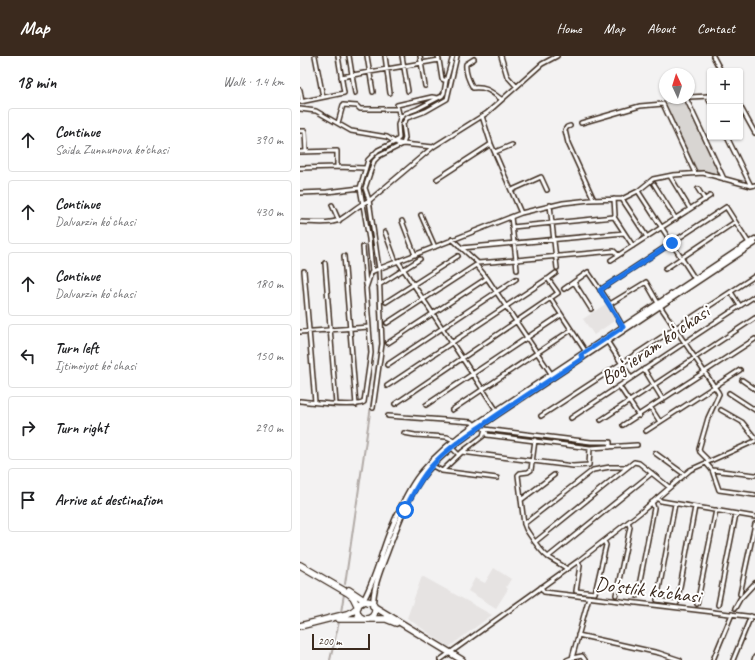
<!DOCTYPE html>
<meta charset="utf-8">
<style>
:root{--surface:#fff;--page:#f2f2f2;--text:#202124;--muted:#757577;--line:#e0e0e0;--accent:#3b2a1e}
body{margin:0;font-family:Caveat,sans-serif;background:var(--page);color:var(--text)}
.controls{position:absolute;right:12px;top:12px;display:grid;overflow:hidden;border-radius:4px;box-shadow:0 1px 3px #0004}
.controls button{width:36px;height:36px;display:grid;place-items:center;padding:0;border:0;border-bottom:1px solid var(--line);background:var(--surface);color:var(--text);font:20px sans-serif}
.compass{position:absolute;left:359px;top:12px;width:36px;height:36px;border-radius:50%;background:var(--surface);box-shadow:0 1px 3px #0004;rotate:356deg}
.scale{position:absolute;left:12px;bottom:10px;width:58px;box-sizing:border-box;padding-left:4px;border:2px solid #3b2a1e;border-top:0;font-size:11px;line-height:14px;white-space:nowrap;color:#3b2a1e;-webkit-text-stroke:3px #fff;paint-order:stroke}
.stop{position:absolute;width:12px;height:12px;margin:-9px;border:3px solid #1a73e8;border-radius:50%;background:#fff}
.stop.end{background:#1a73e8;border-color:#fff;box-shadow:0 1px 4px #0008}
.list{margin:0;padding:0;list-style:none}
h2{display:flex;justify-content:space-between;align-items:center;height:52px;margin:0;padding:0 16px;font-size:17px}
h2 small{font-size:13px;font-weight:400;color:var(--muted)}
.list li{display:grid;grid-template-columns:26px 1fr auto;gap:12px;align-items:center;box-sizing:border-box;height:64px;margin:0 8px 8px;padding:0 8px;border:1px solid var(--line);border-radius:4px}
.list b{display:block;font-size:15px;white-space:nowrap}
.list p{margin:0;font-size:13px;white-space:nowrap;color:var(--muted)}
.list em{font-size:13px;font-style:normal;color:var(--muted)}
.icon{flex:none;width:22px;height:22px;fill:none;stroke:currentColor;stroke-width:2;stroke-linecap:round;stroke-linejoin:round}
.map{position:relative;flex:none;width:455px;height:604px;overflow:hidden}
header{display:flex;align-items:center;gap:24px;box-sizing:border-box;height:56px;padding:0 20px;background:var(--accent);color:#fff}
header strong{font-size:19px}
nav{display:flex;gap:22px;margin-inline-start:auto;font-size:14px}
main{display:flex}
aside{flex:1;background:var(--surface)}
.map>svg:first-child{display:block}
.built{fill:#e6e3e2}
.green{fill:#d8d5d2;stroke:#8a8078}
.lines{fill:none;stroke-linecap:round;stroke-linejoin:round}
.canal{stroke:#b2aba7;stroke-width:2}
.minor-casing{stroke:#3b2a1e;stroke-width:6}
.major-casing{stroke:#3b2a1e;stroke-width:7}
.highway-casing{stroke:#3b2a1e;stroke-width:8}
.minor{stroke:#fff;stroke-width:3}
.major{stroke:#fff;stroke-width:4}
.highway{stroke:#fff;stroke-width:5.5}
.route{stroke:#1a73e8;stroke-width:5}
.labels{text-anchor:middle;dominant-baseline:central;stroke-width:4;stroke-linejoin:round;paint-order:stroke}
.street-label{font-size:20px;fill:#3b2a1e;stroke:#fff}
</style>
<header>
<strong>Map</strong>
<nav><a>Home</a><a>Map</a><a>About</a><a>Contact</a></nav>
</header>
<main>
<aside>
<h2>18 min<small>Walk · 1.4 km</small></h2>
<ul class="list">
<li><svg class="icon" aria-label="ahead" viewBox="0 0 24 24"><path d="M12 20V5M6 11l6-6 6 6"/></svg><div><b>Continue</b><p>Saida Zunnunova ko'chasi</p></div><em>390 m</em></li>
<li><svg class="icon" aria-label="ahead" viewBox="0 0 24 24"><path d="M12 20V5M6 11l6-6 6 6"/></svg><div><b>Continue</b><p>Dalvarzin koʻchasi</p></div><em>430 m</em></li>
<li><svg class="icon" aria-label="ahead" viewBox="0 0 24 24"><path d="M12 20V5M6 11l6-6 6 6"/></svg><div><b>Continue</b><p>Dalvarzin koʻchasi</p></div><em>180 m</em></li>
<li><svg class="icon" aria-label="left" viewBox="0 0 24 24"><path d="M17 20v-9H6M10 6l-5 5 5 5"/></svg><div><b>Turn left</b><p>Ijtimoiyot koʻchasi</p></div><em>150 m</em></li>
<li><svg class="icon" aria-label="right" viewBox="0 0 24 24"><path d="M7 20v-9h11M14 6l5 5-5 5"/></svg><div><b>Turn right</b></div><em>290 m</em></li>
<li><svg class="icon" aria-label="arrive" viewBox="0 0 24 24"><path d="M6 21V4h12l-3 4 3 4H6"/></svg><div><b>Arrive at destination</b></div></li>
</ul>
</aside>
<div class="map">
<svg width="455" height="604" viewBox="0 0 455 604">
<rect width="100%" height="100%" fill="#f3f2f2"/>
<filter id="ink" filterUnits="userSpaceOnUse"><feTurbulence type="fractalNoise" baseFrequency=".025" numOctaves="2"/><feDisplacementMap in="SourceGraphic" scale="8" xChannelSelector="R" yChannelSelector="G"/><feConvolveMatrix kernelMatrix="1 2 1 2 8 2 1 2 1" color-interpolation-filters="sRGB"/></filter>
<g filter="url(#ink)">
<path class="built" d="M307,247L317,263L294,279L283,263Z
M194,512L211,523L206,531L208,533L196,552L168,535L175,522L185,527Z
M122,520L192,559L149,591L107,562Z"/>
<path class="green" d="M375,44H386L419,118L397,114L365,48Z"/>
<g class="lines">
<path class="canal" d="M45,528L80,288L77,223L70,164L63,133L68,112L73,102L100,86C104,79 98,70 103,63L121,55L145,42L155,0
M41,556L44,538
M30,604L39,566"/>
<defs>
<path id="minor" d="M15,0L23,41
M49,0L55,37
M67,0L73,36
M85,0L90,37
M102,0L108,35
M120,0L125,30
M201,0L207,20L216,30
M413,0L421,15
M174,3L166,8C165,17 169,25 173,32C187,31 190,35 201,43
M139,4L142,23L146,25L153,0
M41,21L139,4L138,0
M0,34L2,46
M407,40L410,46
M389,41L410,40
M386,42L424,123
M0,46L44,37L38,0
M440,50L455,77
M0,53L16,55L51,75L87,81L95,86L103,88L133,91
M182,60L191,88L221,157
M100,62L106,57L117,53L142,40L144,37L146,25
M38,67L43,49L57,50L60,53H97
M281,67L340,50L363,48L395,117
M270,70L267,71L265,74L268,87L294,144
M0,75H5L6,96
M427,81L451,130
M0,96L37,95V111L0,112
M195,96L212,89
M37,111L65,112
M370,120L390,153
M137,123L191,88
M354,128L376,163
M398,133L405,144
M212,134L241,121L247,134
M338,135L395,223
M0,137L27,136L60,132
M314,143L315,159L314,161L333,190
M322,143L347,181
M32,149L39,165
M250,149L257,212
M121,159L135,191
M102,165L115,199
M0,166C11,166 32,169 41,163C51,157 59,148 70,144L133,91L187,57L242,8L257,0
M212,171L314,161
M85,176L96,206
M152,183L178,207L216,204L211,161
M63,191L66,229
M161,192L324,177
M44,200L56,349
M311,204L410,140
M98,205L197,355
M25,207L36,348
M365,213L435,166
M217,214L216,204L314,195L318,199
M4,215L15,346
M72,216L69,183L60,132L68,104L78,94L95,86L99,82L98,69L100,62L97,49L132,41L138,42
M248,223L256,217
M274,226L291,253
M79,229L120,203
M264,233L288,216L310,248L323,271
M300,234L426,151L449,187
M431,236L440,250
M251,243L286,296
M86,246L158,200
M310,248L346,226L358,247L418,336L419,338L408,362L399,393L400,396L409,405
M87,267L176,209L187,222L252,319
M0,276L69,271
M307,285L331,322
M88,287L187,222
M87,309L216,223
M344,313L363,344
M442,324L455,333
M87,330L247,223H248L258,237L95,348
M319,330L339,360
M429,337L455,354
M0,345C11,346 57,352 64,346L71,297L66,232L71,217L73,215L221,157L263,147L290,144L322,143L338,135L353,123L373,119L403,117L451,130L455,129
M126,349L261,259
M73,352L82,288L79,213L69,144L65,132L74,105L79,100L103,88L105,82L103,68L107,62L126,55L147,43L157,0
M351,352L360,366
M152,354L271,274
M421,354L442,366L455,382
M88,360L172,366L175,369
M241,360L455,220
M271,362L455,240
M301,364L455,262
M323,369L455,283
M184,373L291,386H310V391
M185,373L183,380L162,396L273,410L289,409L290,392
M185,373L187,379L290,392L337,389
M346,375L440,314
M104,377L115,379L147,381L154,384
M235,384L231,414L228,416L220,417L218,419L224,468L226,473C232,482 239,494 248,501C254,505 261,508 267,513
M152,392L159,399
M355,397L384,418
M406,407L412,414L419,434L455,439
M131,409L142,415L162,396
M412,414L455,419
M142,415L197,422
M357,442L361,445L455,461
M221,444L254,419
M375,448L357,544L377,547L395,451
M224,468L293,414L310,411H327
M235,486L334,406L339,407L369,431
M248,501L352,417
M278,505L280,510L276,535L295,537L306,489L304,485
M241,531L244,536L455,561
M440,538L455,468
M316,539L330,471L328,466
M337,540L354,452L352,446
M397,548L416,454
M418,549L436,458
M435,552L440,543L455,527
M278,579L359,597L380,604
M272,602L282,600L285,604
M140,604L278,505L341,456L390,414L455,385
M267,604L272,602L289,541
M413,604L432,558
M433,604L451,560
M454,604L455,601"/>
<path id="major" d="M62,547C75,525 80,501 89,478C96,461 110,429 122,416C137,398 156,382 175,369L455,183
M73,550C73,530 81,513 88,494C97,470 110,435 127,415C148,392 173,375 198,358L455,187"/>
<path id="highway" d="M0,509L48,537L53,541L58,551L53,555L47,558L0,570
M49,534L67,546
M57 554a9 9 0 1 1 18 0a9 9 0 1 1-18 0Z
M73,550L162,604
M39,563H65
M69,563H86L96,567"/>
</defs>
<use href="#minor" class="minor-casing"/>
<use href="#major" class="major-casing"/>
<use href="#highway" class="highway-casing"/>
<use href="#minor" class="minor"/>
<use href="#major" class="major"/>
<use href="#highway" class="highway"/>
</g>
</g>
<g class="lines" filter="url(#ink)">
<path class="route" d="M105,454C111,441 118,428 126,417C142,396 164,382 184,368C217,345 250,324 283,302L281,299L323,271L300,234L372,187"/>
</g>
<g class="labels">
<g class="street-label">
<text transform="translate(355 289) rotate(-34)">Bogʻieram koʻchasi</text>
<text transform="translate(348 534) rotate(7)">Do'stlik ko'chasi</text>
</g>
</g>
</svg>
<div class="controls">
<button>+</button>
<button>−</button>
</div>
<svg class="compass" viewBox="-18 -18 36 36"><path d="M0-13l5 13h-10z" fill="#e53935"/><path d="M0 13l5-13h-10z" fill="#757577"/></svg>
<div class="scale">200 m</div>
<div class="stop" style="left:105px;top:454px"></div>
<div class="stop end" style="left:372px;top:187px"></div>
</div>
</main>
